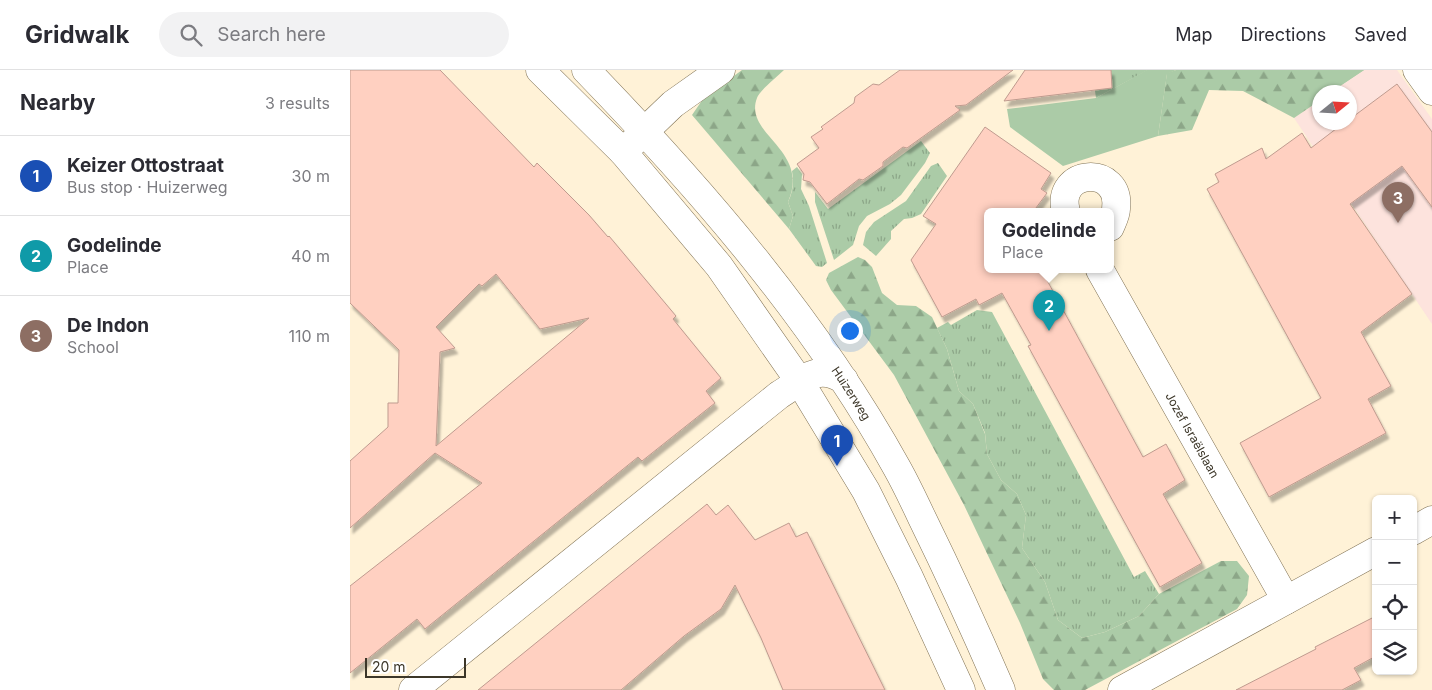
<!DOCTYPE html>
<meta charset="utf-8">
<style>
:root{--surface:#fff;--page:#f2f2f3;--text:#2b2b33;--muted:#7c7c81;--line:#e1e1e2;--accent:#317972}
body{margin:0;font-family:Inter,sans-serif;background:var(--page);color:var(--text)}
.controls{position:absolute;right:15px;bottom:15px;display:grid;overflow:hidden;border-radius:8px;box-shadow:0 1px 4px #0004}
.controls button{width:45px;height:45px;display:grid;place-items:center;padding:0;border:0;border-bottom:1px solid var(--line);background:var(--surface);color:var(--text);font:25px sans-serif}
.compass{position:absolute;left:962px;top:15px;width:45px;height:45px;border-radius:50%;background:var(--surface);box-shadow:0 1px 4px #0004;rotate:72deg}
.scale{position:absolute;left:15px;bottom:12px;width:101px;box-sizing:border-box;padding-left:5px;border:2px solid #3c3628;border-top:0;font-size:14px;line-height:18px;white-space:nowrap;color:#3c3628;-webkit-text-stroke:4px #fff;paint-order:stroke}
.you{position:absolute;left:499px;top:260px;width:18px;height:18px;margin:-12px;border:4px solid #fff;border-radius:50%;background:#1a73e8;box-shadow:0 0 0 8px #1a73e833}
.badge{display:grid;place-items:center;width:32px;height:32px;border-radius:50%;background:var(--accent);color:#fff;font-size:16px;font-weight:700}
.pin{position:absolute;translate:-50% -41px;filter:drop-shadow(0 1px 2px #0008)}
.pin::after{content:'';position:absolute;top:26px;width:18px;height:15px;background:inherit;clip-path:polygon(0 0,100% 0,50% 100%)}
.popup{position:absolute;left:634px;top:138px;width:130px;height:65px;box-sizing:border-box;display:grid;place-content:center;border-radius:8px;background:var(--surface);filter:drop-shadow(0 1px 4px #0005);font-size:16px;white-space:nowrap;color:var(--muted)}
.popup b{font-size:19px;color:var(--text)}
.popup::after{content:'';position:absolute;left:50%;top:100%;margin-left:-10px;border:10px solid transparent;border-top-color:var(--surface)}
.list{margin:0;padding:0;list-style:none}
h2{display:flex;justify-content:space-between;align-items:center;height:65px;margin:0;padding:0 20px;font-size:21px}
h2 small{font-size:16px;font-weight:400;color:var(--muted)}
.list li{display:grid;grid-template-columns:32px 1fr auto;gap:15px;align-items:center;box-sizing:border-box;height:80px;padding:0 20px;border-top:1px solid var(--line)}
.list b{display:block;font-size:19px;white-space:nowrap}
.list p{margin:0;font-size:16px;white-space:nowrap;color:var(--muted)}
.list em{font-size:16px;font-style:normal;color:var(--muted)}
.icon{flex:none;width:28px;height:28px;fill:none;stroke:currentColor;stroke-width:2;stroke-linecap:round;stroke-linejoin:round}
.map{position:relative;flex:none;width:1082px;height:620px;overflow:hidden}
header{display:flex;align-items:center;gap:30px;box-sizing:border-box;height:70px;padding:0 25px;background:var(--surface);border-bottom:1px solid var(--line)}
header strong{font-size:24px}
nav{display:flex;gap:28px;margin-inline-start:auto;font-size:18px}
.search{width:350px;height:45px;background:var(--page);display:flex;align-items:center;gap:12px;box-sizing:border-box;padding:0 18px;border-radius:28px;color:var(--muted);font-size:19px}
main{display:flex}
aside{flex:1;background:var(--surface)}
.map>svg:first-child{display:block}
.education{fill:#fde3dd}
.grass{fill:url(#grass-tufts)}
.forest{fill:url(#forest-firs)}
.green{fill:#abcba7}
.building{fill:#ffd0c1;stroke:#bf9b8f;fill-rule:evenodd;filter:url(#shadow)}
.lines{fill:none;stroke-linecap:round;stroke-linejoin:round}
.minor-casing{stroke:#807254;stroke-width:29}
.secondary-casing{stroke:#807254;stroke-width:29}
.minor{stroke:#fff;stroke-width:28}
.secondary{stroke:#fff;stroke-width:28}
.labels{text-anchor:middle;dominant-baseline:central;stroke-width:4;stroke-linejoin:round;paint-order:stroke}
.street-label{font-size:12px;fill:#3c3628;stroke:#fff}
</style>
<header>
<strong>Gridwalk</strong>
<div class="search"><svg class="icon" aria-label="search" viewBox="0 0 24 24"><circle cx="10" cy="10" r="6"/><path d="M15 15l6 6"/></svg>Search here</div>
<nav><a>Map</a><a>Directions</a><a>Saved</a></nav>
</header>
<main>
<aside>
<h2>Nearby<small>3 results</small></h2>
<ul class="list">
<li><span class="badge" style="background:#1a4fb4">1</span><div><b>Keizer Ottostraat</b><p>Bus stop · Huizerweg</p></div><em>30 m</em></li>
<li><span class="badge" style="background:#0f9aa8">2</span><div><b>Godelinde</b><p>Place</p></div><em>40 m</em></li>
<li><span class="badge" style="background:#8d6e63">3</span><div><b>De Indon</b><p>School</p></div><em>110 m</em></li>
</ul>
</aside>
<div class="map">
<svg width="1082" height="620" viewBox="0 0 1082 620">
<defs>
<pattern id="grass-tufts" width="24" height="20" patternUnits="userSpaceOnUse" patternTransform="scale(1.25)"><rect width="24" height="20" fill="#abcba7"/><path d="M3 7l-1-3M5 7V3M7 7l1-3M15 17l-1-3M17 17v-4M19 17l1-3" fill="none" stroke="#8ca688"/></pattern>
<pattern id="forest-firs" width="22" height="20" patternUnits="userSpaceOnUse" patternTransform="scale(1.25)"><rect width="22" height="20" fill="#abcba7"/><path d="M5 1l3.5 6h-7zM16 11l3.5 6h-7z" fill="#8ca688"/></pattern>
<filter id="shadow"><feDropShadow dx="3" dy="5.5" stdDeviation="1" flood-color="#0004"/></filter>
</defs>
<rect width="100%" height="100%" fill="#fff2d7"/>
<path class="education" d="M1014,0H1047L1082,49V254L944,48L969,31V52H999V22H981Z"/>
<path class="grass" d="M742,0H798L746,28Z
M571,71L580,83L575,93L551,125L540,134L517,146L509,156L503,175L484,190L465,132V122L478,139Z
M588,93L597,106L571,144L562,148L554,149L541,161V169L526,186L513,175L516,162L524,152L556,131L581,96Z
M447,97L452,104L451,119L459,136L477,193L472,197L466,196L439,159L443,146L438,132C443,121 444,113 442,101Z
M627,240L642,242L784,507L795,501L809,524L789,546L755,562L732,568L708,550L695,512L672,478L676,445L667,424L651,410L637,384L635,363L623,334L609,321L597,279L587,258L598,252L601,255Z"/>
<path class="forest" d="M392,0H434C428,6 409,21 407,28C393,65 461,79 438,132L443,146L439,159L342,45L353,29Z
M826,0H1014L981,22H969V31L944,48L893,21L859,20L842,60L808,66L817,3Z
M508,187L515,190L522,197L532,223L547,235L566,236L582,247L597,279L609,321L623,334L635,364L637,384L651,410L667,424L676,445L672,478L695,512L708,550L732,568L755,562L789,546L809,524L871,491H887L899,506L897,525L887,539L735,620H704L693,609L670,553L614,435L544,305L481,220L476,210L479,203Z"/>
<path class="green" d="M797,0H826L817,4L808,66L713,96L660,57L657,39L746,28Z
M972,0H1014L981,22Z"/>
<path class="building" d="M0,0H90L184,97L187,93L239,145L258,167L259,166L326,246L323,249L371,308L356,321L365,333L292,391L288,387L75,559L67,549L0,603V516L132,413L85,383L0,458V391L38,357V333H48L49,280L0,233ZM146,204L190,259L239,248L86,376L90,282L105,278L86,257L129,214L132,216Z
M550,0H663L616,35L605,36L610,40L557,78L553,77L533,92V96L513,110L509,109L477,134L460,112L453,110L454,104L447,94L469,78L461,67L473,59L471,57L504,33L505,27L523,14L529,15Z
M675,0H761L762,18L654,31Z
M1047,14L1082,62V137L1052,96L1000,134L1062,224L1011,262L1041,316L1018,329L1036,363L919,427L890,373L971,328L857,119L869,112L865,104L912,78L916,89L952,63L961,78L995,52H1000V49Z
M635,57L701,103L691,119L697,123L683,142H638V200H695L692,201L793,387L816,374L835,410L813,424L852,493L810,517L678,276L681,275L652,223L629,235L626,229L592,247L561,190L586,154L573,146Z
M357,434L366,445L378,435L405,470L439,453L446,467L457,462L535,620H433L411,568L385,515L371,539L334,566L271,620H128Z
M1026,546V586L1004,598L1011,610L992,620H886L966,579L965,577Z"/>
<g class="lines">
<defs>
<g id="minor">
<path d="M1067,0L1082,21"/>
<path d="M273,82L323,34L371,0"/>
<path d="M716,142C704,98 772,94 766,139C766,145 762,152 760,157"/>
<path id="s1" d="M750,200L936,530"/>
<path d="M1063,461L1082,450"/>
<path d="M63,620L429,325C452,311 467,292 494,310"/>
<path d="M772,620L1026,481"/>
</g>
<g id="secondary">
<path d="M190,0L273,82L369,196L450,312L516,421L559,507L611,620"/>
<path id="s2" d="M236,0C353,121 465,250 547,398C556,414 564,431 572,448C600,505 626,562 651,620"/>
</g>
</defs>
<use href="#minor" class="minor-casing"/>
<use href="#secondary" class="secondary-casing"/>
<use href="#minor" class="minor"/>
<use href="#secondary" class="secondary"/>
</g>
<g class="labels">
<g class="street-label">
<text stroke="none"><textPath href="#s2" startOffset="419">Huizerweg</textPath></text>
<text stroke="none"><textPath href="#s1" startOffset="189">Jozef Israëlslaan</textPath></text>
</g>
</g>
</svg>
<div class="controls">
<button>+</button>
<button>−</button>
<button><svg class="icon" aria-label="locate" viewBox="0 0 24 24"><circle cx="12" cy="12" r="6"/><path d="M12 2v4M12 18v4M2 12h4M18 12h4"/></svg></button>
<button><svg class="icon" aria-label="layers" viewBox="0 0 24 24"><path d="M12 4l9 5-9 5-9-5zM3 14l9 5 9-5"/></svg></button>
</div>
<svg class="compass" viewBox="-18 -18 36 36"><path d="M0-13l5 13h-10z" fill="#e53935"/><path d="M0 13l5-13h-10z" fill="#7c7c81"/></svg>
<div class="scale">20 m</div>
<div class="you"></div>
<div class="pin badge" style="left:487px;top:396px;background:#1a4fb4">1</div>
<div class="pin badge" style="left:699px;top:261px;background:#0f9aa8">2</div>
<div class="popup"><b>Godelinde</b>Place</div>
<div class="pin badge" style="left:1048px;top:153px;background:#8d6e63">3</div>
</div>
</main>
